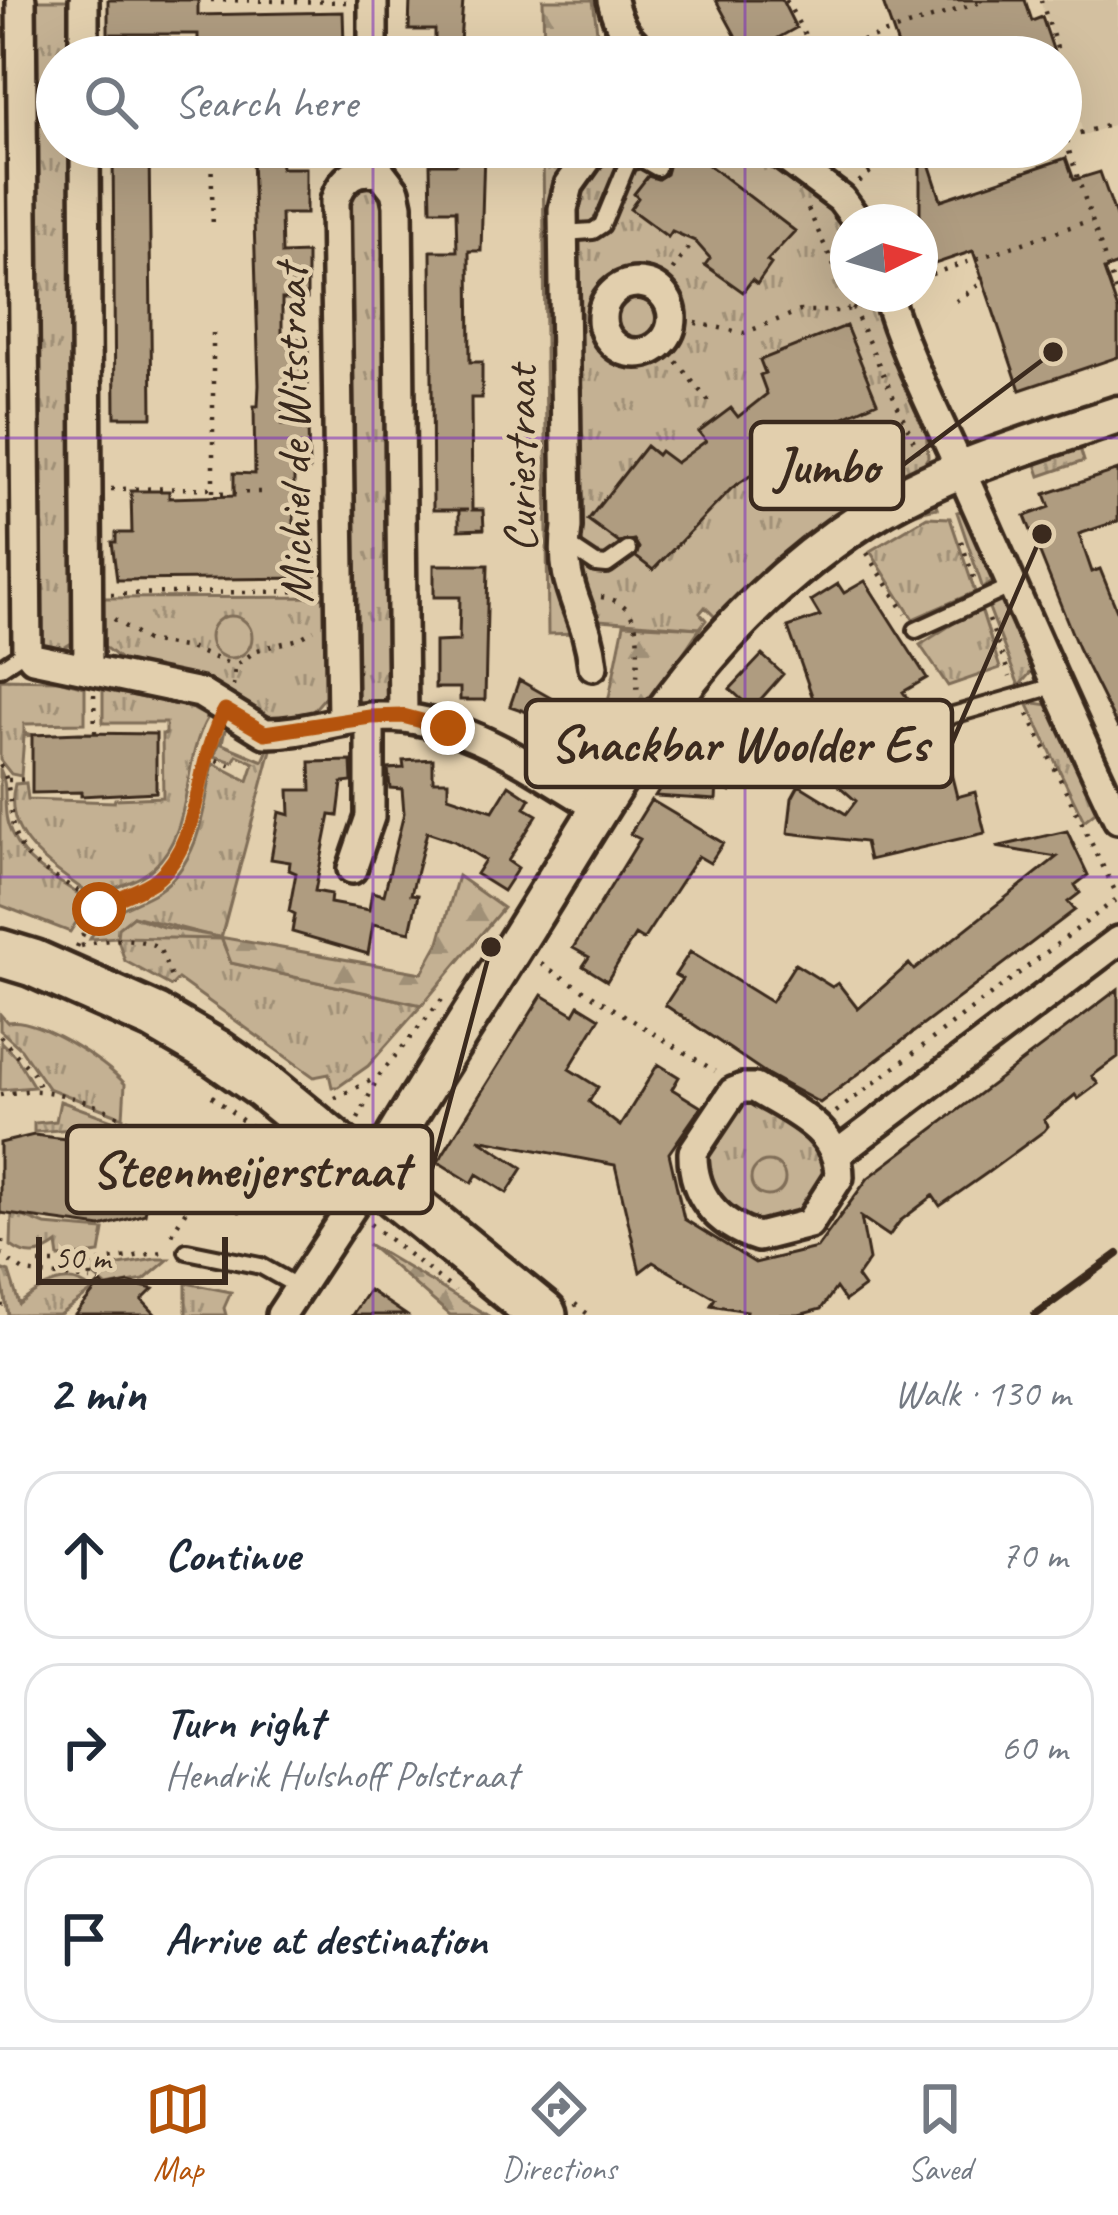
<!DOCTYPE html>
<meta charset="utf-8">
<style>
:root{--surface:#fff;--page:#f6f6f7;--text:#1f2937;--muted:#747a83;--line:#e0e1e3;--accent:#b45309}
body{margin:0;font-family:Caveat,sans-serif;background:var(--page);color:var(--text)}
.compass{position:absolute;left:830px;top:204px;width:108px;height:108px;border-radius:50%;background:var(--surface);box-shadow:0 12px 48px #0002;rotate:85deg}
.scale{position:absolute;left:36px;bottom:30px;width:192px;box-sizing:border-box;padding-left:12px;border:6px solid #3b2a1e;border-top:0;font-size:33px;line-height:42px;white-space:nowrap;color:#3b2a1e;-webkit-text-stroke:9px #e2cfad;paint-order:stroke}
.stop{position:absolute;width:36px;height:36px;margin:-27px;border:9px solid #b45309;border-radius:50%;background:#fff}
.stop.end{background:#b45309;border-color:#fff;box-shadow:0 3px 12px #0008}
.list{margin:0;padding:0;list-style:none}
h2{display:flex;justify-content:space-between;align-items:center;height:156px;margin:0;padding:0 48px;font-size:51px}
h2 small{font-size:39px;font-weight:400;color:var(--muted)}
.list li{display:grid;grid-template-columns:78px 1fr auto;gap:36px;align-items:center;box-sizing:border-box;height:168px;margin:0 24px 24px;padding:0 24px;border:3px solid var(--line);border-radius:36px}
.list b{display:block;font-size:45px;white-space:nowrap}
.list p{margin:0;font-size:39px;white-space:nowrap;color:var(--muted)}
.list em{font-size:39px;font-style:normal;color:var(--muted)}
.icon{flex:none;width:66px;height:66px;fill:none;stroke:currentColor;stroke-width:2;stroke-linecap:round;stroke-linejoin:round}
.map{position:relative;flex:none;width:1118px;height:1315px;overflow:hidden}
.search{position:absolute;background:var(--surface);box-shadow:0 12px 48px #0002;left:36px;right:36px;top:36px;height:132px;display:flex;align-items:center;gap:30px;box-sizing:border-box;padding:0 42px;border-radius:66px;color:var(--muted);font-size:45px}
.sheet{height:732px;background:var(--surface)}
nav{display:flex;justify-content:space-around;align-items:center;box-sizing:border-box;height:168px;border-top:3px solid var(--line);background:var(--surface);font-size:33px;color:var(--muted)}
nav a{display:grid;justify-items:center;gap:6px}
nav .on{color:var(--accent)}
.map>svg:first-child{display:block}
.built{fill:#d3c0a0}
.grass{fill:url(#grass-tufts);stroke:#806e58;stroke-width:3;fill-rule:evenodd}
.forest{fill:url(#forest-firs);stroke:#806e58;stroke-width:3}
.park{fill:#c4b193;stroke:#806e58;stroke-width:3}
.building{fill:#af9c80;stroke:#3b2a1e;stroke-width:3}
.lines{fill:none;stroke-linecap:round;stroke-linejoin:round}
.service-casing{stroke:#3b2a1e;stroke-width:22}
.minor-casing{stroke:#3b2a1e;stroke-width:36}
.tertiary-casing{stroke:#3b2a1e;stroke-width:45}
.primary-casing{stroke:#3b2a1e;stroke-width:54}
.path{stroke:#3b2a1e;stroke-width:4.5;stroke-dasharray:3 9;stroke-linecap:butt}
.service{stroke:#e2cfad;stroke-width:14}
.minor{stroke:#e2cfad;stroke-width:27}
.tertiary{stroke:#e2cfad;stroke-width:36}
.primary{stroke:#e2cfad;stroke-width:45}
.rail{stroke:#3b2a1e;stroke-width:8}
.route{stroke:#b45309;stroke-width:15}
.grid{fill:none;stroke:#7b2cbf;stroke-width:3;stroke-opacity:0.55}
.labels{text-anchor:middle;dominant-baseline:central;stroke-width:9;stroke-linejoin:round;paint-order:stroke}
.street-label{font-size:48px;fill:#3b2a1e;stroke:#e2cfad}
.leader{fill:none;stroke:#3b2a1e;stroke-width:4.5}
.callout-dot{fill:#3b2a1e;stroke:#e2cfad;stroke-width:4.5}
.callout{fill:#e2cfad;stroke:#3b2a1e;stroke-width:4.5}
.callout-label{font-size:51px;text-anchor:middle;font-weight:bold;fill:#3b2a1e}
</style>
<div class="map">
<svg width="1118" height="1315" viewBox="0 0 1118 1315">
<defs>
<pattern id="grass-tufts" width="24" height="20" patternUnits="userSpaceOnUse" patternTransform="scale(3)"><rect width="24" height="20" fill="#c4b193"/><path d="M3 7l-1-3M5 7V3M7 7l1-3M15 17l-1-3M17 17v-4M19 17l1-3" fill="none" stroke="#a09077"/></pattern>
<pattern id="forest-firs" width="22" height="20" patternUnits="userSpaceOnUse" patternTransform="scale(3)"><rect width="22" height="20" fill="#c4b193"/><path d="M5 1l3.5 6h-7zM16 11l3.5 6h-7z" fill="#a09077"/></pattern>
</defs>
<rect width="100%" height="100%" fill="#e2cfad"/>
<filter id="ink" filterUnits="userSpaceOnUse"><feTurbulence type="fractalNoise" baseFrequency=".00833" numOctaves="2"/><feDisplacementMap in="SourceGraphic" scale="24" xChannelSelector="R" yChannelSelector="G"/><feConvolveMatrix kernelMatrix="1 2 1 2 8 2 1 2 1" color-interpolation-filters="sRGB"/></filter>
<g filter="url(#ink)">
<path class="built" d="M1040,0H1118V123L1084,135Z"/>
<path class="grass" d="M29,0H75V57H57V147H76L78,639L57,652L37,641Z
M543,147H750L821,199L848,231V294H876L926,427L928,457L919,472L718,620L705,607L700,613L706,620L700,628L575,618V633L548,634Z
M358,184H373L387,193L392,692L379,705L367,708L352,696L345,205Z
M1078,442L1084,461L1040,476L1034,458Z
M934,499L937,508C891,514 828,570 791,599L789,595L828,560Z
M964,510L995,580L983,589L957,512Z
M927,517L950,518L975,592L913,619L870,551Z
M326,597V696L313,711L314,716L267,721L118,665L120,659L103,646L101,598Z
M1000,597L1032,671L1019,686L987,603Z
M980,606L1000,668L948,686L920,645Z
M0,679L58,680L85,687V723L24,724V733L34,735L24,736L21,776L11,774L0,760Z
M103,690L187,706L208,717C180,763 195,830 153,868C137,883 113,886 94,898C59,870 0,841 15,784L26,783L28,799L114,802L115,799L163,797L162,734H166V723H103Z
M1035,703L1049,705L1099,809L1084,821L1028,705Z
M225,730L222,744L263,761L268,749L271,750L221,938L231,963L422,1005L368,1066L338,1087H332L329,1074L314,1077L178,979L171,986L125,961L117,937L90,939C105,908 131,908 158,891C200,863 204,808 213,763L248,781L254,763L237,755L233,762L214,756ZM133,916L220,938L117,936Z
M0,769C9,786 2,806 8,825C22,868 58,877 89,902L70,932L0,905Z
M0,1014L7,1022C37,1016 105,1061 125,1084L123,1117L48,1088L21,1049L0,1030Z
M1,1042L16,1057L34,1087L0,1090Z
M751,1099C783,1118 821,1134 829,1174L800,1215L758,1228L712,1197L704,1156L742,1100Z
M60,1101L112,1120L127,1140L73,1129L34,1132V1123L56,1121Z
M12,1212L45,1225L104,1230L100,1253L59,1258L57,1244C41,1256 27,1258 11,1246Z
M155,1259H169L144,1280L107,1287L94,1276L96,1269Z
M0,1269L9,1272L19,1304C40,1287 69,1269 92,1291L59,1315H8Z
M186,1283L231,1292L224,1308L226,1315H186Z"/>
<path class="forest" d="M543,0H593L597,31L619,57H544Z
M624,624L700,628L634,726L607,707Z
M458,876L503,908L422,1005L231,963L222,939L117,937L118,928L133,916L163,927L422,973L439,942Z
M368,1244L487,1315H450Z"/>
<path class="park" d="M210 637a21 21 0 1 1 42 0a21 21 0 1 1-42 0Z
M751 1179a17 17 0 1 1 34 0a17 17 0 1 1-34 0Z"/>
<path class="building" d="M108,0H198V15L343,12L344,45H339V57H316V46L198,47V34H108Z
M410,0H463L460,42H435V30H409Z
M716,0H782L796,28L778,38L783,47L765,57H747Z
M882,0H1025L1032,21L1042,17L1054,52L1040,57H902Z
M669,147H680L698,157L795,231L767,261L771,264L757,284L752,280L743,292L705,265L710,258L695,241L672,231L668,237L630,209L638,198L634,194L648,176L658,179L666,174L668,167L663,158Z
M920,148H924L941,200L1066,158L1074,180L1100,172L1118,222V265L1104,270L1118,310V357L1020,390L973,251L920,269Z
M113,149H149L152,417H115Z
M484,150L481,251H469L470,362H482V398H471L472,510H483L484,529L459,530V510H468H433L431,251H457L456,210H431L430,164H456V151Z
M252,155H280L281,168H306V214H281L282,254L307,253V299H282V339H308V385H283L282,424H308L309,470H294V531H310L309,540H314L315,575L310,578L117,580L112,542H116V533H132L131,491H169V498L234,496V473L255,474L254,406H258L259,385Z
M846,326L877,402L826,425L732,488L653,570L636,557L639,548L634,540L619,543L588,520L646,446L657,455L660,451L676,463L706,441L699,432L731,408L738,417L767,394L760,375L765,373L760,360Z
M1118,470V521L1079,534L1092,572L1100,569L1118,613V728L1078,648L1025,516L1050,507L1045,494Z
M434,565H488L485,700H460V688H435V642L459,641L460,597H434Z
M865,581L927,678L903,692L908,699L824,730L788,627L820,616L811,601L838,584L844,593Z
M762,655L783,674L752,709L730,689Z
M519,680L602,727L597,736L588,733L578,749L566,742L561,751L539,737L550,720L510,706Z
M80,733L156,734V792L81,796V792L32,793V735Z
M721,740H729L753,755L730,792L717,784L716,800L655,796L689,742L711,756Z
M943,741L957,797L975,792L985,833L869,860L865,842L788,833L792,798L799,785L846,814L856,801L813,763L895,745L897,751Z
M433,759V781H448V796L493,811L509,785L530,799L525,808L537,815L508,861L518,868L503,891L476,874L485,860L454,841L427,832L411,894L418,895L410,932L373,924L368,954L292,932L295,914L289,911L296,873L289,870L290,862L271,859L279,812L290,815L289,790H311L310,762L351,761L352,782L342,783L338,816L330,815L315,891L331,894L330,903L369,910L372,892L384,895L404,813L402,789L390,788L388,769L404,768L403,761Z
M651,800L723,843L710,863L698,856L643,940L635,935L607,981L583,966L589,957L573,948L640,839L630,834Z
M1067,831L1088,875L1075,885L1080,893L1068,902L1075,910L820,1103L767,1074L665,1005L682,979L675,975L690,952L771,1002L795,964L832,987L838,983L858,1009L909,964L914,970L1057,857L996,847Z
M1118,989V1057L1092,1076L1098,1084L1078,1099L1075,1095L1044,1120L1048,1126L1044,1131L987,1173L940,1206L933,1196L900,1221L889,1236L861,1217L869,1260L857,1277L864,1287L845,1301L836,1288L821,1309L799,1315H746L747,1311L711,1305L715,1298L653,1262L640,1272L615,1165L478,1139L523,1168L507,1193L477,1174L472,1183L438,1162L542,995L574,1014L579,1005L600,1018L569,1069L598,1087L589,1102L620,1126L658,1064L679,1077L672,1089L701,1107L669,1153L684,1219L755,1263L796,1253L817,1248L868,1178Z
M34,1135L137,1148L136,1155L158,1176L163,1193L149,1191L145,1214L101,1227L0,1213V1143Z
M101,1283L105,1288L129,1283L153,1289L142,1300L156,1315H75Z
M369,1290L406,1315H352Z"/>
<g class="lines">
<defs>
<path id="service" d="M563,233L593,231L602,225L628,162L641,159L657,168
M569,546L596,564L607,565L628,550
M916,630L1010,587
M0,668L27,650
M849,745L1054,686
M187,1251L261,1266L300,1288"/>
<path id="minor" d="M21,0L27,650L33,658L200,693L265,733C303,734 339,718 377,717C460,714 532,768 600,809
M84,0V57
M373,0V57
M612,0C618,27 628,41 650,57
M85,147L88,669
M771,147L841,199L858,222
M602 318a35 35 0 1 1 70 0a35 35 0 1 1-70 0Z
M887,294C905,357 936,413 962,473C1014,588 1063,704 1118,819
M593,666C587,607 558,591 567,527L563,209L569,185L596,147
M342,721L335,201C342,178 358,165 382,174L395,191L398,205L403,716
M352,869L370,817V717
M743,1088H755C790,1110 839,1128 839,1177L809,1224L758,1237C717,1224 692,1195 693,1152L733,1092Z
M836,1155L1118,941
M281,1315L371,1178"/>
<path id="tertiary" d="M371,1178C421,1091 477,1007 530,921C629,762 701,624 865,518C942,469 1032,444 1118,415"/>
<path id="primary" d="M0,953L33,963L155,1017L215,1052L265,1087L543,1315"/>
</defs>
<use href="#service" class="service-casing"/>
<use href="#minor" class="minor-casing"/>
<use href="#tertiary" class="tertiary-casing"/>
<use href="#primary" class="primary-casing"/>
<path class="path" d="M211,0L349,2
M786,0L817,57
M1041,0L1060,57
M816,56L987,0
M1061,59L1075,99L1067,145L1118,298
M1061,104L1075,99
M1068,136L1118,123
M211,147L213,231
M724,147L751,167
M866,147L876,167
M859,182L876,167L934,147
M808,209L920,455
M920,278L1091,220
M659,290L690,245
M956,301L983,282L976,259
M672,318L744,333L800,311H843L863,305
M213,333V493L263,492
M661,343L710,403
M111,489L213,488
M961,541L975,581
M867,553L906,614
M111,594L316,591
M601,597C653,604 633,660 638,696
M114,619L146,641L189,648L235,666
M989,620L1010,677
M233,686L235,666L257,650L299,639L314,630
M94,694L95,733
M1028,714L1118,897
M205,756L236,767
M0,765C16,790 4,822 22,849C40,877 76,882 98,908
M8,780L33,779
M81,946C109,938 132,936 159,947L174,985
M77,947C104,883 136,907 171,865C201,829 194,774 212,732
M541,964L715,1071
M0,1036L32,1072L41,1091
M0,1095C12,1093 26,1090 38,1091C85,1094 183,1136 190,1188C193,1210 175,1221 171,1239
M212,1096L329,1190
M335,1098L378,1077
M836,1112L1118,898
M358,1119L378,1077L444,997
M147,1132C193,1125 255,1137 257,1194L243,1211H236L207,1190H191
M370,1224L455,1291
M0,1255L25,1272L91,1280
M1,1255L3,1232
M39,1263H90L169,1251
M90,1263L91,1280L97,1286
M0,1292L3,1315
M575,1304L589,1315"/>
<use href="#service" class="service"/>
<use href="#minor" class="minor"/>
<use href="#tertiary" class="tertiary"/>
<use href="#primary" class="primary"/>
<path class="rail" d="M1035,1315L1118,1254"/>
</g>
</g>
<g class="lines" filter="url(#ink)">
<path class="route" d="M99,909C117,896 141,892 158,878C203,839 194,763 225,710L265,733L370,717L403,716L448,728"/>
</g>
<path class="grid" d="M373,0V57M745,0V57M373,147V1315M745,147V1315M0,438H1118M0,877H1118"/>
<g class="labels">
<g class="street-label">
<text transform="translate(293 434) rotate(-91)">Michiel de Witstraat</text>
<text transform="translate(520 459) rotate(-90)">Curiestraat</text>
</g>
</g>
<path class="leader" d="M1053 352L903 465M1042 534L952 743M491 947L432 1169"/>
<g class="callout-dot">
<circle cx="1053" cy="352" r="12"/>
<circle cx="1042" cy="534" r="12"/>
<circle cx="491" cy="947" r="12"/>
</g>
<g class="callout">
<rect x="751" y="422" width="152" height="87" rx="12"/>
<rect x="526" y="700" width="426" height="87" rx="12"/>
<rect x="67" y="1126" width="365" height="87" rx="12"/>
</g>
<g class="callout-label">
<text x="827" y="483">Jumbo</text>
<text x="739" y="761">Snackbar Woolder Es</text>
<text x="250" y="1187">Steenmeijerstraat</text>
</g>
</svg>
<svg class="compass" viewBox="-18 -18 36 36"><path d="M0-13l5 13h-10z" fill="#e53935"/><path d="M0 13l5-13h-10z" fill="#747a83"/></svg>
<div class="scale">50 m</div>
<div class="stop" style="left:99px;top:909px"></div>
<div class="stop end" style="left:448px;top:728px"></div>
<div class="search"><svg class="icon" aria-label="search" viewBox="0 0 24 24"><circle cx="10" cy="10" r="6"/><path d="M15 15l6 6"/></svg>Search here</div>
</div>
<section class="sheet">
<h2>2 min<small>Walk · 130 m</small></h2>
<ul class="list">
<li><svg class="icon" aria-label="ahead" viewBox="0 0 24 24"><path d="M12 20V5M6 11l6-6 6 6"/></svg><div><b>Continue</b></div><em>70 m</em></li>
<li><svg class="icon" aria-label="right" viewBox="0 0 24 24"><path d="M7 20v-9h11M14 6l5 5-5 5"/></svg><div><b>Turn right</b><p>Hendrik Hulshoff Polstraat</p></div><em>60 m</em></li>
<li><svg class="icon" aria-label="arrive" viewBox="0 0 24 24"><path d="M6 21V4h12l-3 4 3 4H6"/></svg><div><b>Arrive at destination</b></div></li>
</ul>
</section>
<nav>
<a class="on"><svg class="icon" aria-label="map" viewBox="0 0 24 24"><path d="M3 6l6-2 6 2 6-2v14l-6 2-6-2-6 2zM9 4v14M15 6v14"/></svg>Map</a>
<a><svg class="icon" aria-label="directions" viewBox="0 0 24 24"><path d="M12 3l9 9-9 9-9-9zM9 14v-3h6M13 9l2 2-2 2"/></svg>Directions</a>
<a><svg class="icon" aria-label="saved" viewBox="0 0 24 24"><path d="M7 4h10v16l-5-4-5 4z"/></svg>Saved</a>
</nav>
